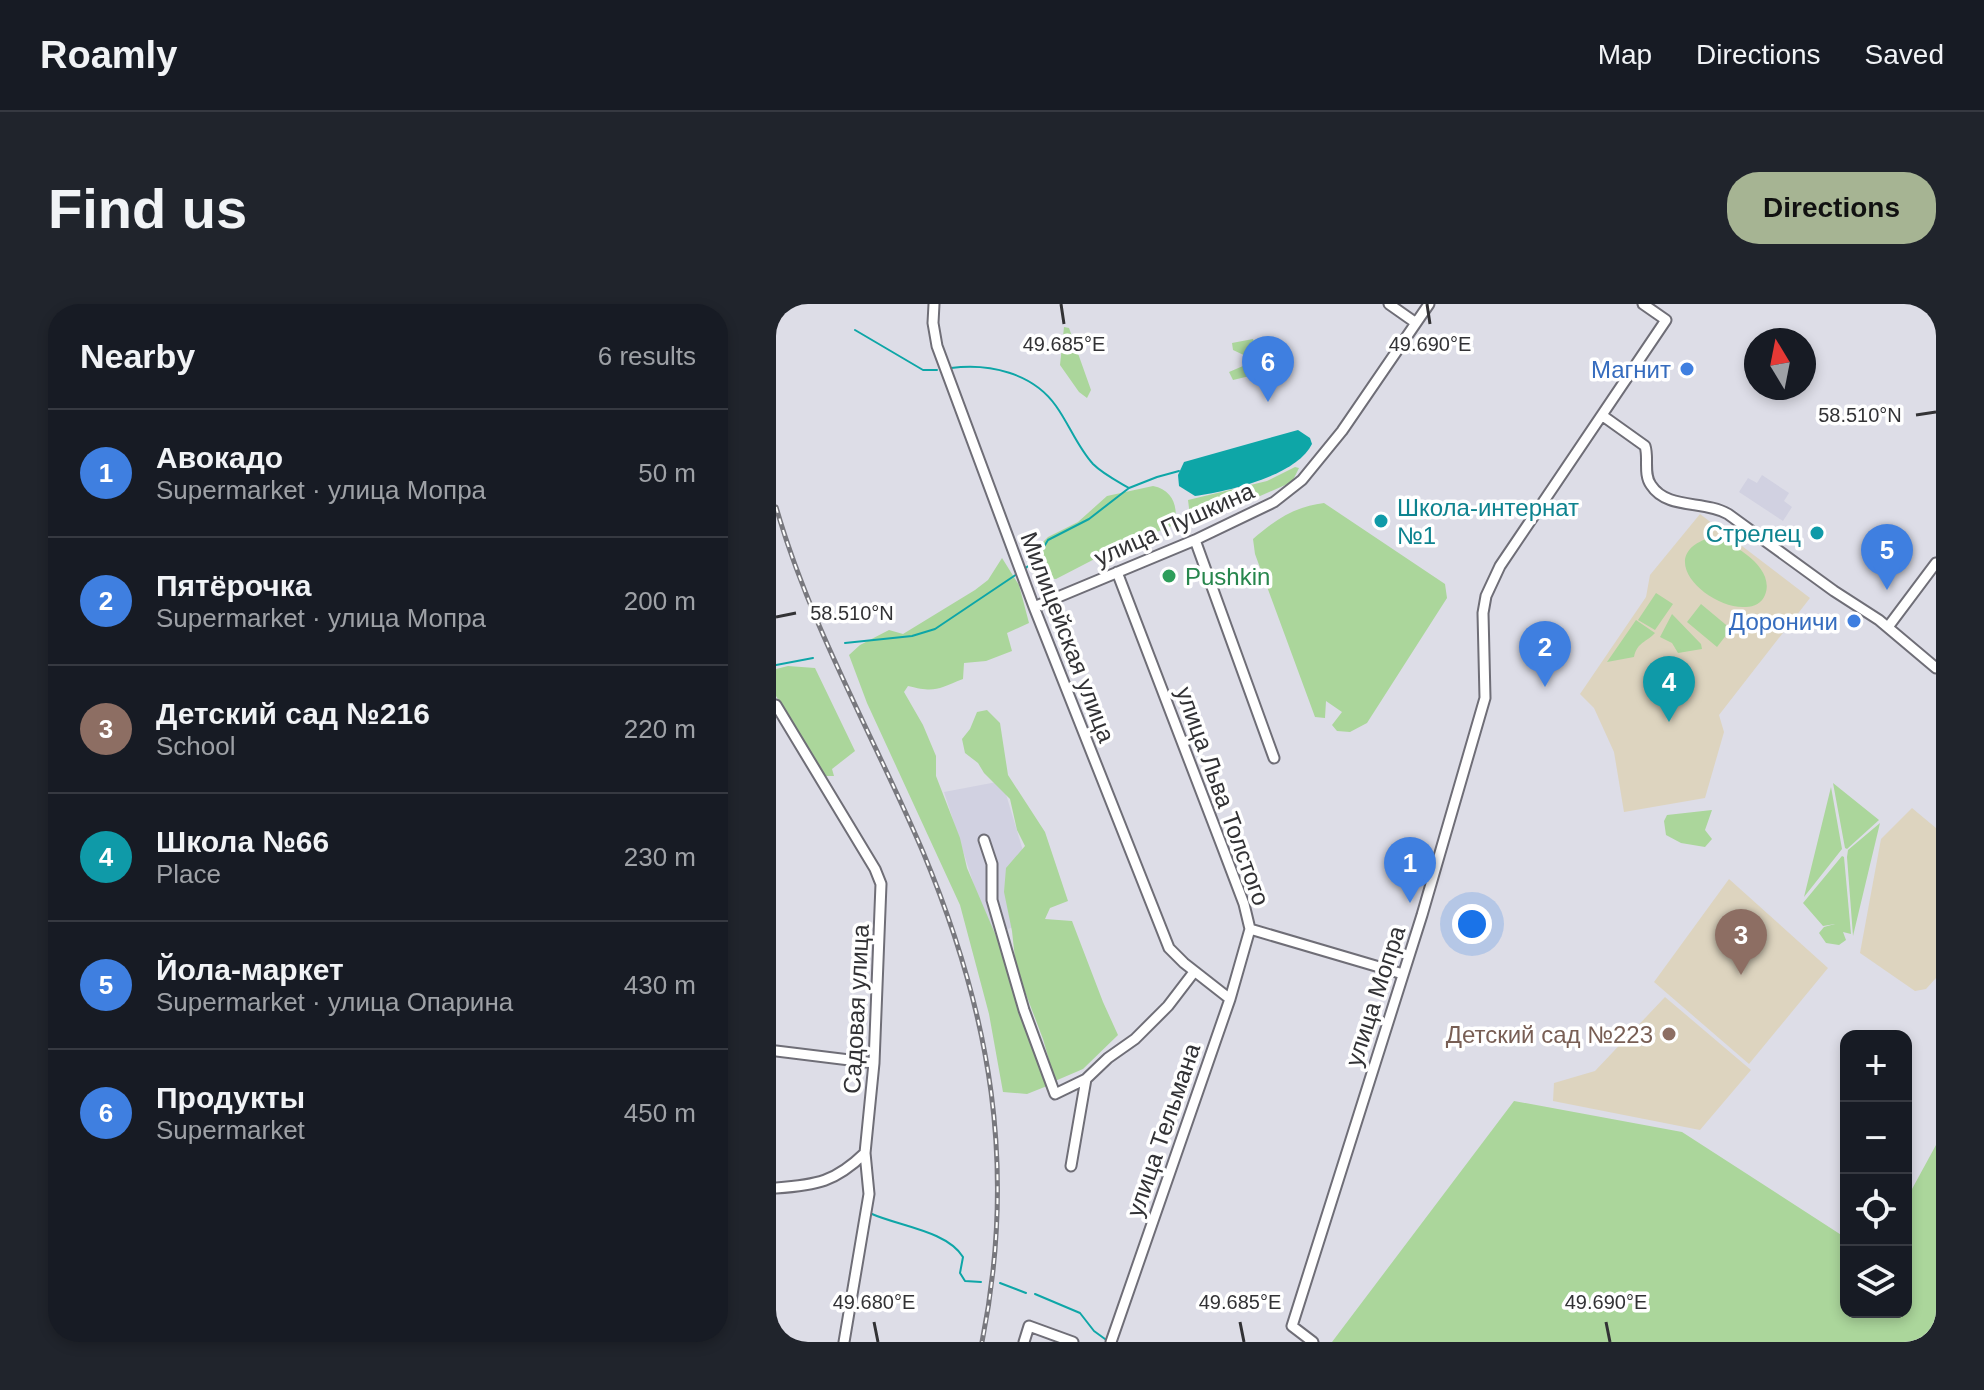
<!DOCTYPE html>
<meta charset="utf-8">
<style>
:root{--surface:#171b24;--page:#20242c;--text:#f1f3f6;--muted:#9ea1a6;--line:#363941;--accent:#a6b493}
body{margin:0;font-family:Arial,sans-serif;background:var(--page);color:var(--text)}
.controls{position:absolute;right:24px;bottom:24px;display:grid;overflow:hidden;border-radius:16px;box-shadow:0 4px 12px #0003}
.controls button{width:72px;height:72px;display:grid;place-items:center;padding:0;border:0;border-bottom:2px solid var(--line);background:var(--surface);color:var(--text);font:40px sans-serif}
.compass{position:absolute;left:968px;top:24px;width:72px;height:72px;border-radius:50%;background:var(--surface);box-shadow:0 4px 12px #0003;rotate:350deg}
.you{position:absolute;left:696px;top:620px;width:28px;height:28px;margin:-20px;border:6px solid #fff;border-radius:50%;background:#1a73e8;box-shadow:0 0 0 12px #1a73e833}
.badge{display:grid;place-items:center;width:52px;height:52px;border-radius:50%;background:var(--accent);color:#fff;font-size:26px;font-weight:700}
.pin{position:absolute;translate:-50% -66px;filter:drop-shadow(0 2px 4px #0008)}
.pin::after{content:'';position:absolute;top:42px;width:28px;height:24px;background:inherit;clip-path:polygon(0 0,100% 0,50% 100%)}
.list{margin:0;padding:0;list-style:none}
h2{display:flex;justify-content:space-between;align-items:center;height:104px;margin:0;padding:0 32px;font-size:34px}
h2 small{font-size:26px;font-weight:400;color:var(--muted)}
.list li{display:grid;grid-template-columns:52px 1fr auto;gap:24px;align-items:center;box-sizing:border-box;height:128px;padding:0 32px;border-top:2px solid var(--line)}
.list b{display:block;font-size:30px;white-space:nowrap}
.list p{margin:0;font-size:26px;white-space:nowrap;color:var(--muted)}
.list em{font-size:26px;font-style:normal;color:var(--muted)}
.icon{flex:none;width:44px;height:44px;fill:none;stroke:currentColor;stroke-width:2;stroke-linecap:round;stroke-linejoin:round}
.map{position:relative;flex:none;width:1160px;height:1038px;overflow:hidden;border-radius:32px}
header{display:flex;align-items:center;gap:48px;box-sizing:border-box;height:112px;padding:0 40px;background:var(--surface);border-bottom:2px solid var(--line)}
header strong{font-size:38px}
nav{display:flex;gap:44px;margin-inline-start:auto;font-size:28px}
.intro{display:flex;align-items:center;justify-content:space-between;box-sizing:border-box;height:192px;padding:0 48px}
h1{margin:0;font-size:56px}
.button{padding:20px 36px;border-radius:32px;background:var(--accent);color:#111;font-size:28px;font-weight:700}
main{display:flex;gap:48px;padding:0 48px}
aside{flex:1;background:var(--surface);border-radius:32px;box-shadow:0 4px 12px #0003}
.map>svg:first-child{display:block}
.built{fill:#d1d1e1}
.education{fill:#ddd4bf}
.green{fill:#abd69b}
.water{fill:#0ea6a7}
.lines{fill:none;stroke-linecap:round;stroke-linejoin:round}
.stream{stroke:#0ea6a7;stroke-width:2}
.street-casing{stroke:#6f6e77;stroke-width:13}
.street{stroke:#fff;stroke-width:9}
.rail-casing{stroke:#78787e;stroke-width:5}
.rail{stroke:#fff;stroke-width:2;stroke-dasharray:6;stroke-linecap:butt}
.ticks{fill:none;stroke:#323235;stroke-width:3}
.shop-dot{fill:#3f7fe0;stroke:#fff;stroke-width:3}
.culture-dot{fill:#0f9aa8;stroke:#fff;stroke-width:3}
.leisure-dot{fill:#2e9e5b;stroke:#fff;stroke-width:3}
.education-dot{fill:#8d6e63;stroke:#fff;stroke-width:3}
.labels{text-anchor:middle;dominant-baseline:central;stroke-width:7;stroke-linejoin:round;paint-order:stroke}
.shop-label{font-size:24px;fill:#366cbe;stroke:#fff;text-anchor:end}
.culture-label{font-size:24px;fill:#0d838f;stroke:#fff;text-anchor:start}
.street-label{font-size:24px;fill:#323235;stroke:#fff}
.leisure-label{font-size:24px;fill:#27864d;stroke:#fff;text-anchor:start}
.education-label{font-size:24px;fill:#785e54;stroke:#fff;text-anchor:end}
.ticks-label{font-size:20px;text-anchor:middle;fill:#323235;stroke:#fff;stroke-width:7;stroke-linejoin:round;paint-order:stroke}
</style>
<header>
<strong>Roamly</strong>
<nav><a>Map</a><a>Directions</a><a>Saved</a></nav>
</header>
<div class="intro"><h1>Find us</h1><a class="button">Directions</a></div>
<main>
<aside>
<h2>Nearby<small>6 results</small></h2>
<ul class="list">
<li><span class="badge" style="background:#3f7fe0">1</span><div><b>Авокадо</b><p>Supermarket · улица Мопра</p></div><em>50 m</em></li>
<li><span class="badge" style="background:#3f7fe0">2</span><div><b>Пятёрочка</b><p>Supermarket · улица Мопра</p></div><em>200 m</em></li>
<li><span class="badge" style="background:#8d6e63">3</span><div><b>Детский сад №216</b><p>School</p></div><em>220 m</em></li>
<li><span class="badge" style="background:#0f9aa8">4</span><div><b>Школа №66</b><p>Place</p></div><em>230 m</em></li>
<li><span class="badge" style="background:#3f7fe0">5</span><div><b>Йола-маркет</b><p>Supermarket · улица Опарина</p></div><em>430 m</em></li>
<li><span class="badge" style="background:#3f7fe0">6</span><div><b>Продукты</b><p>Supermarket</p></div><em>450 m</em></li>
</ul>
</aside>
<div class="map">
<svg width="1160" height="1038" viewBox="0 0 1160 1038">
<rect width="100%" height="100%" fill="#dddde7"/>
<path class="built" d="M986,171L1013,189L1008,197L1016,203L1007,217L963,188L972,174L981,179Z
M226,477L267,613L214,631L168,488Z"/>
<path class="education" d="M924,210L1034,294L943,411L948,428L929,494L848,508L838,448L818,404L804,390L870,293L874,271Z
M1136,504L1160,524V674L1150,685L1139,687L1084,649L1105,535Z
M953,575L1052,664L973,760L878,678Z
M889,693L975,766L924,826L777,797L778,779L819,767Z"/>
<path class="green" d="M288,23L293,24L315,86L311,94L303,88L284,61Z
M477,35L487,63L478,71L457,76L453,68L467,62L472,53L457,46L456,39Z
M519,163L523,164L516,178L425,218L414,212L412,196L491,177Z
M377,182C397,186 403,203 398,221L336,246L280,275L259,273L251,254L272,233L302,218L331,192Z
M548,199L669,280L671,294L591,419L574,428L561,427L556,421L566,408L550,397L549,414L539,413L479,250L477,235C500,215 518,203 548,199Z
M936,233C957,239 1000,263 989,291C986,299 978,303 970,303C933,306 874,251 936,233Z
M226,254L243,281L253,319L231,329L236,347L210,357L188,359L187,375C161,385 160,389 132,382L128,388L147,421L160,452V472L184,534L191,564L223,639L271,782L251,790L227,788L213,710L184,601L91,399L73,351L84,341L113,326L127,330L199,286L212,276Z
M880,289L897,300L879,326L862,316Z
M925,300L955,325L941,343L911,318Z
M896,310L925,340L926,345L902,349L896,339L884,333Z
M860,316L879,329C871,338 861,338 858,353L831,358Z
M12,362L39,364L79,447L56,465L58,472H48L0,392V365Z
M211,406L224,419L232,471L269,528L292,597L274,604L269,615L296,617L327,698L342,731L307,765L279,777L267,735L240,664L236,627L228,588L230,564L249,542L241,526L234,495L208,469L202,459L189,449L186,435L194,425L201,408Z
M1057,479L1103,516L1071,545L1069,544Z
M1055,483L1066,545L1028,593Z
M936,506L929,526L936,535L929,543L905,539L890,531L888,517L891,511Z
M1104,519L1077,632L1071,553L1072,546Z
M1066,552L1068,553L1075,630L1067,628L1070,636L1063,641L1050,639L1043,629L1048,623L1059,620L1047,622L1027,599Z
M738,797L906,828L1070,934V1008H1130V896L1160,841V1038H556Z"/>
<path class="water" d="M522,126L534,134L536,140C520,172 453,187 419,192L403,182L402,171L408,158Z"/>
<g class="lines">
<path class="stream" d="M79,26L147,66H161
M175,64C213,59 257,69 280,102C293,120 302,144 317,160C327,170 341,177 353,184
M247,266L260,256L272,236L313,215L353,184L381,173L403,167
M69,339L136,332L159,325L241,270
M0,361L37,354
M96,910C123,922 171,927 187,953L184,969L189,977L205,978
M224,979L250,989
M259,990L304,1009L318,1027L329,1035"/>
<defs>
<path id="street" d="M158,0L157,19L161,42L258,303L393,644L408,659L454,695
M613,0L640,19
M827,112L869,142C873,154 867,170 875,181C891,206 928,196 952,210L1058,287L1103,316L1160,364
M419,236L498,454
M341,268L446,542L468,600L474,625L627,670
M258,303L419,236L498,198L526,176L566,127L653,0
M1112,323L1160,259
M0,401L99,565L105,580L98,759L89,849L93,890L68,1038
M208,536L216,560V596L248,706L279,790L310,775
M0,747L98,759
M295,862L310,775L332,754L359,735L392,702L418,668
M0,884C41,881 59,878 89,849
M248,1038L253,1022L297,1038
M335,1038L454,695L474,625
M537,1038L516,1022L646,611L709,394L707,309L710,292L724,262L890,16L867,0"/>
</defs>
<use href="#street" class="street-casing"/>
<use href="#street" class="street"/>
<defs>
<path id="rail" d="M0,203C35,324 98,433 147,548C215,711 241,863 206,1038"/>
</defs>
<use href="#rail" class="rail-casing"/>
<use href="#rail" class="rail"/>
</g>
<path class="ticks" d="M285,0L288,20M651,0L654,20M1140,111L1160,108M0,313L20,309M98,1018L102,1038M464,1018L468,1038M830,1018L834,1038"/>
<g class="shop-dot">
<circle cx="911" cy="65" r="8"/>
<circle cx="1078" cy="317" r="8"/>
</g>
<g class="culture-dot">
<circle cx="605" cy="217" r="8"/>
<circle cx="1041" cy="229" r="8"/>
</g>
<circle class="leisure-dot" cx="393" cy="272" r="8"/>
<circle class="education-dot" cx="893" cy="730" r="8"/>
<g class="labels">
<g class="shop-label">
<text x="895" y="65">Магнит</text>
<text x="1062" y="317">Дороничи</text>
</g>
<g class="culture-label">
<text x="621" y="203">Школа-интернат<tspan x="621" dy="28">№1</tspan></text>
<text x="1025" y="229" text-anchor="end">Стрелец</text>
</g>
<g class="street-label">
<text transform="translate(398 220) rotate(-24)">улица Пушкина</text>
<text transform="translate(292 333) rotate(69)">Милицейская улица</text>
<text transform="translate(447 492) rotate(70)">улица Льва Толстого</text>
<text transform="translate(599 692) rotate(-72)">улица Мопра</text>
<text transform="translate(80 705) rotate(-87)">Садовая улица</text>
<text transform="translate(387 826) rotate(-71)">улица Тельмана</text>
</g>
<g class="leisure-label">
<text x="409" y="272">Pushkin</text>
</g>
<g class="education-label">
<text x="877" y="730">Детский сад №223</text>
</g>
</g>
<g class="ticks-label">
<text x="288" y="47">49.685°E</text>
<text x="654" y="47">49.690°E</text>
<text x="1084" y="118">58.510°N</text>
<text x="76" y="316">58.510°N</text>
<text x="98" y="1005">49.680°E</text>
<text x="464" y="1005">49.685°E</text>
<text x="830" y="1005">49.690°E</text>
</g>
</svg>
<div class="controls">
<button>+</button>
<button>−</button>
<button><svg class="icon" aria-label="locate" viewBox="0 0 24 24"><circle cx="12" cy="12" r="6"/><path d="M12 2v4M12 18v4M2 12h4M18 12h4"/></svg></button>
<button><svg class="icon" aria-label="layers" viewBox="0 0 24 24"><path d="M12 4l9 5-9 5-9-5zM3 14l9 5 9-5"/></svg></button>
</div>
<svg class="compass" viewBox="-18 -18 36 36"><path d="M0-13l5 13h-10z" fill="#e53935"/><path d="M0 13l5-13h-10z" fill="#9ea1a6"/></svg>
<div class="you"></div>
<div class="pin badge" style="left:634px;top:599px;background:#3f7fe0">1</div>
<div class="pin badge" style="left:769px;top:383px;background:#3f7fe0">2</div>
<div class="pin badge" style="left:965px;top:671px;background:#8d6e63">3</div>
<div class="pin badge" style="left:893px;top:418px;background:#0f9aa8">4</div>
<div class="pin badge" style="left:1111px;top:286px;background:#3f7fe0">5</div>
<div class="pin badge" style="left:492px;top:98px;background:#3f7fe0">6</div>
</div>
</main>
